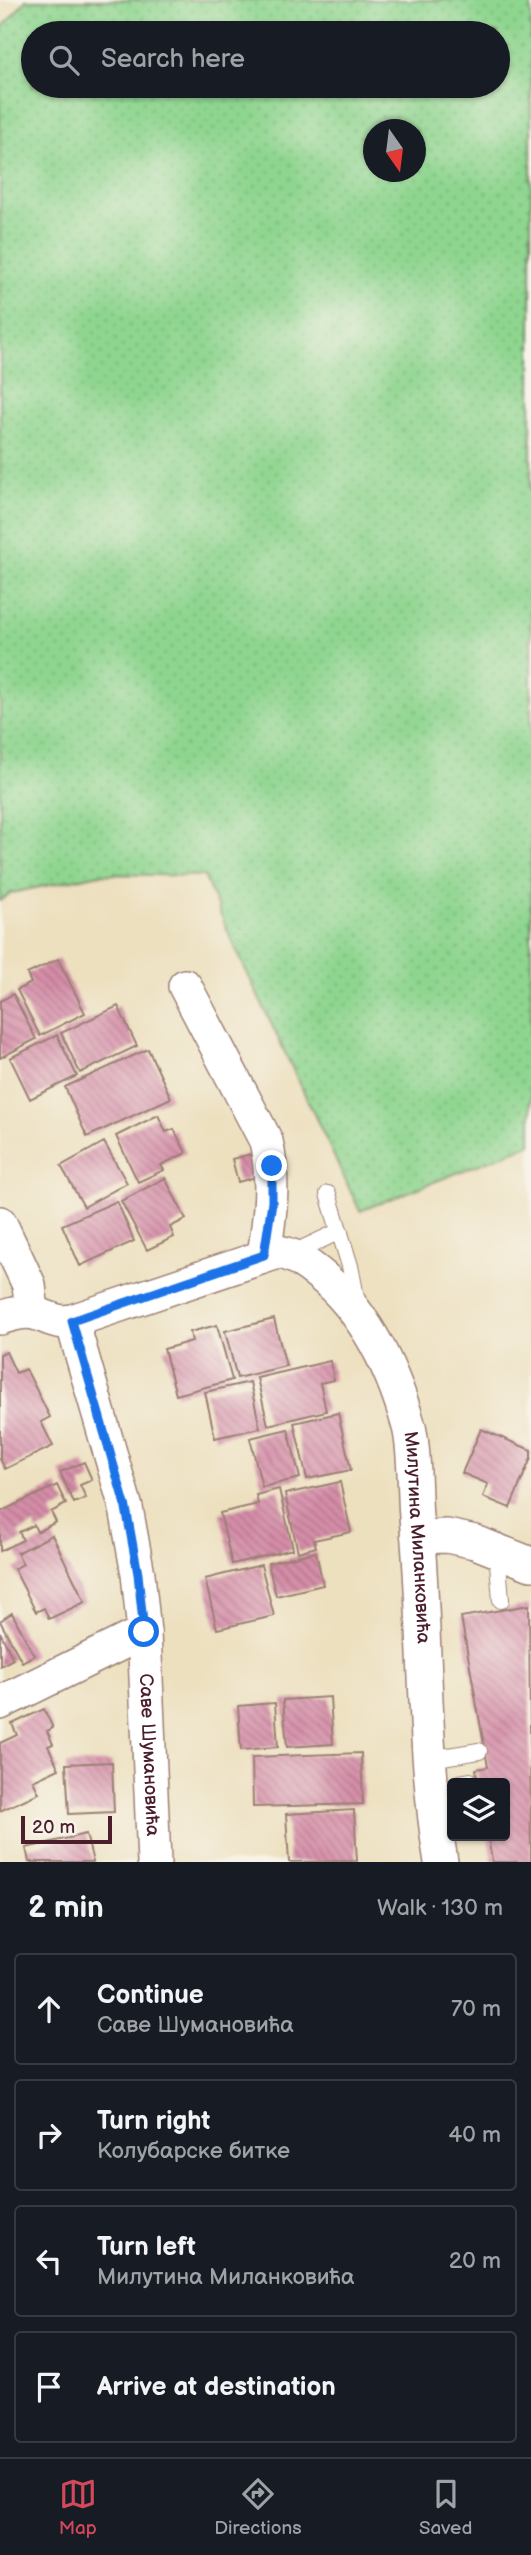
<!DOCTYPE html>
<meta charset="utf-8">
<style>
:root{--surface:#171b24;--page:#20242c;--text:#f1f3f6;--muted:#9ea1a6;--line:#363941;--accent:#d1495b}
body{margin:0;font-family:"Balsamiq Sans",sans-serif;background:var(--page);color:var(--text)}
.controls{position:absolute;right:21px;bottom:21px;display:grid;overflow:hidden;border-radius:7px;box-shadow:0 2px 5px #0004}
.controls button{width:63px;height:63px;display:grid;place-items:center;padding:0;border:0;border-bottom:2px solid var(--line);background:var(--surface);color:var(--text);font:35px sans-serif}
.compass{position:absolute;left:363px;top:119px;width:63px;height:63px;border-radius:50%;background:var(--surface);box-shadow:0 2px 5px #0004;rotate:166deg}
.scale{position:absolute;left:21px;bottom:18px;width:91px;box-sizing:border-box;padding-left:7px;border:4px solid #4a1f2b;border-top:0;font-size:19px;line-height:24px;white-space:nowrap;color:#4a1f2b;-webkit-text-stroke:5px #f7f3e8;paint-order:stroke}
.stop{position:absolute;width:21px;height:21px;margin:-16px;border:5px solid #1a73e8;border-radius:50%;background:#fff}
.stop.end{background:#1a73e8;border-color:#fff;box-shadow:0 2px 7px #0008}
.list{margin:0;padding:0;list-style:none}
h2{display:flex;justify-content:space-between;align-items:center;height:91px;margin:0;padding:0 28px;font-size:30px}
h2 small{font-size:23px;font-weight:400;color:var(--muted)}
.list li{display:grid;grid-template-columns:46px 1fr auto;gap:21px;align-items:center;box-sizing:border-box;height:112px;margin:0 14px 14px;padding:0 14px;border:2px solid var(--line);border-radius:7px}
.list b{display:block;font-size:26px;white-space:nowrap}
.list p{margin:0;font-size:23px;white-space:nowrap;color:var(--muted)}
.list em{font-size:23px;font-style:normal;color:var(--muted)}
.icon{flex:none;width:38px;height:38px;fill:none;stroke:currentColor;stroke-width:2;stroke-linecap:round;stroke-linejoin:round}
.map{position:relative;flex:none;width:531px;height:1862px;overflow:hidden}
.search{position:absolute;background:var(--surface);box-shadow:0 2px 5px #0004;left:21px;right:21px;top:21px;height:77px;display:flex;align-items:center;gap:18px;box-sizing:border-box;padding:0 24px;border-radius:38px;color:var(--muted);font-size:26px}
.sheet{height:595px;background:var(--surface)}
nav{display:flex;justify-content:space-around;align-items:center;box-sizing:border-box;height:98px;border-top:2px solid var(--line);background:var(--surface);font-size:19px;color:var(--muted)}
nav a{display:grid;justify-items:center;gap:4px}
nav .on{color:var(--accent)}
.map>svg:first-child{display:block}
.grass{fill:url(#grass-dots);stroke:#6c7a5d;stroke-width:2;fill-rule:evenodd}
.building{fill:url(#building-back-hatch)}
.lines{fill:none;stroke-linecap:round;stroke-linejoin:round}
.service-casing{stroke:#9c8075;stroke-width:18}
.minor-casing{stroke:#9c8075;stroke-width:36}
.service{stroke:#fff;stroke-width:16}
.minor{stroke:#fff;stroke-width:33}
.route{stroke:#1a73e8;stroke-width:9}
.labels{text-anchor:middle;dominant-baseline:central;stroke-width:5;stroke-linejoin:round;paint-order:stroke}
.street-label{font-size:19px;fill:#4a1f2b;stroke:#f7f3e8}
</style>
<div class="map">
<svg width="531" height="1862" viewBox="0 0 531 1862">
<defs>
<pattern id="grass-dots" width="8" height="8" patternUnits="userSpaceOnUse" patternTransform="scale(1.75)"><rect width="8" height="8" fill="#8ed58f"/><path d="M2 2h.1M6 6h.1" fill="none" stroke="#7cb67c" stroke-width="1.8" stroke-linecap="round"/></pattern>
<pattern id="building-back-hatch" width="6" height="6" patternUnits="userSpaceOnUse" patternTransform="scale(1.75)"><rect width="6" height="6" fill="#d58da8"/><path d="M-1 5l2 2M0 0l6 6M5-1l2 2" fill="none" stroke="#af7389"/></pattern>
</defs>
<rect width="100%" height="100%" fill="#f7f3e8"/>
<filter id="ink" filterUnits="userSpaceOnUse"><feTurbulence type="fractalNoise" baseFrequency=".0143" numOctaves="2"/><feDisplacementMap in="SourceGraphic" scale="14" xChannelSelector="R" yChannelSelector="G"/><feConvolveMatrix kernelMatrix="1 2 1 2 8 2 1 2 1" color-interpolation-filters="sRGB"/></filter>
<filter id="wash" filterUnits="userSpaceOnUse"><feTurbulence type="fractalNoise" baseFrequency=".00686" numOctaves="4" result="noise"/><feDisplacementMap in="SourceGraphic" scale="28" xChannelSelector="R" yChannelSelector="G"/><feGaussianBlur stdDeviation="1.57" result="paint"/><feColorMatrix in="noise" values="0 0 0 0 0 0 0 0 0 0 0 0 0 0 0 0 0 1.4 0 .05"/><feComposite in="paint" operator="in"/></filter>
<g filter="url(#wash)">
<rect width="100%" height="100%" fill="#ede0bf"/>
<path class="grass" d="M26,0H531V1144L360,1211L233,943L204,876L100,874L12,893L0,901V30ZM33,33H498V86H33ZM374,130H416V172H374Z"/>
<g id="blocks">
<path class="building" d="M58,959L85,1013L40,1036L17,990L31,983L27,974Z
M13,994L36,1039L0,1058V1001Z
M118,1006L137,1046L80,1073L61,1033Z
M57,1035L77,1076L30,1099L10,1058Z
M148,1049L171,1098L87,1137L65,1087Z
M158,1115L166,1132L174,1129L186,1153L161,1165L164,1170L138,1182L116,1136Z
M104,1142L127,1183L84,1207L61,1166Z
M251,1154L256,1177L238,1182L232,1159Z
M165,1178L186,1219L170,1227L174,1237L147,1250L121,1201Z
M117,1201L134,1241L80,1266L62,1225Z
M274,1319L286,1366L237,1378L225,1331Z
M217,1325L232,1380L176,1395L164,1349L192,1341L190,1332Z
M6,1352L16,1373L26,1369L50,1417L41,1422L53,1446L5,1469L0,1459V1354Z
M330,1361L334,1380L320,1383L326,1411L268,1425L257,1378Z
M250,1382L260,1428L215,1438L205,1392Z
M338,1413L351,1470L307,1479L294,1423Z
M288,1429L300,1478L262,1487L250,1438Z
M481,1429L531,1450V1458L510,1508L483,1497L488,1484L462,1473Z
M84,1462L92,1480L80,1485L86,1498L74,1503L60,1472Z
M340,1482L351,1532L314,1540L316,1547L298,1552L285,1494Z
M57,1485L66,1504L51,1512L56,1522L37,1532L34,1525L19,1532L23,1540L0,1551V1512Z
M279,1489L293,1549L232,1564L220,1513L258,1504L256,1495Z
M52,1535L85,1602L49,1619L44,1608L36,1612L14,1569L23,1564L17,1553Z
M316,1552L323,1585L276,1596L268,1563Z
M261,1565L274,1616L217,1629L205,1579Z
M529,1605L531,1862H492L488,1836H505V1783H478L476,1769L488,1767L461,1617Z
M12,1613L34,1655L22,1662L0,1621Z
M0,1632L13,1659L0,1666Z
M330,1697L333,1744L287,1747L283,1700Z
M275,1703L278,1747L241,1750L238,1706Z
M44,1709L53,1728L47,1731L53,1744L48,1746L59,1769L33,1781L39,1793L0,1811V1743L17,1735L12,1724Z
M361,1753L363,1804L253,1807L252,1757Z
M112,1762L114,1812L69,1814L66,1764Z
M354,1810L357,1861L289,1862L286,1814Z
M86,1834L93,1862H29L26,1848Z"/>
</g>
</g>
<g filter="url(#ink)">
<use href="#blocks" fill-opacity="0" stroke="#9c8075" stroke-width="2"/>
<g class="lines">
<defs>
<path id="service" d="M328,1194L350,1266L357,1302
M291,1254L340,1231
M497,1551L501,1600
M430,1759L479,1751
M459,1783L470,1781"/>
<g id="minor">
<path d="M185,986L266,1141C275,1180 270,1216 264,1255"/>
<path d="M0,1223L29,1285L32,1312"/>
<path id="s1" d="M0,1318C11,1315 22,1310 34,1313C49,1317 56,1324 72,1321L278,1252C292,1254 299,1259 310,1267C363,1305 392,1366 409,1427C415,1450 414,1492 416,1517C427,1632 422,1748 441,1862"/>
<path id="s2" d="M72,1321L126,1508L138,1574L144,1632L154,1862"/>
<path d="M418,1537L447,1536L475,1542L531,1564"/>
<path d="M0,1703L144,1632"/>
</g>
</defs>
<use href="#service" class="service-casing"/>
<use href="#minor" class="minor-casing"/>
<use href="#service" class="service"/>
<use href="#minor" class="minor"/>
</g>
</g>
<g class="lines" filter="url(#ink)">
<path class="route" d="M144,1632L138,1574L126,1508L72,1321L264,1255L272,1202V1166"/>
</g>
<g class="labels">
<g class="street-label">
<text stroke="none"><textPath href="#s1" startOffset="630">Милутина Миланковића</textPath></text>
<text stroke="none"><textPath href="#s2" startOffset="443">Саве Шумановића</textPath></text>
</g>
</g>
</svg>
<div class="controls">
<button><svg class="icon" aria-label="layers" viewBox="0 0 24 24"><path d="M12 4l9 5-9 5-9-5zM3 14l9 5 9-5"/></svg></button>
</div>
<svg class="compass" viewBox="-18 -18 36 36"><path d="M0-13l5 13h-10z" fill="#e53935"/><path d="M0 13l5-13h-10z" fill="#9ea1a6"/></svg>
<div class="scale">20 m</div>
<div class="stop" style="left:144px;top:1632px"></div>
<div class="stop end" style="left:272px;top:1166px"></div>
<div class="search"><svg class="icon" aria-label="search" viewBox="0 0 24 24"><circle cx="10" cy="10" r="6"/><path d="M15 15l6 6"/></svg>Search here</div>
</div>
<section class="sheet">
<h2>2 min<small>Walk · 130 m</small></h2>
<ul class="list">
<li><svg class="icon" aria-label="ahead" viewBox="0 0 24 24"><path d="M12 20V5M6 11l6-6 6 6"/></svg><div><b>Continue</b><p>Саве Шумановића</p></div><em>70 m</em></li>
<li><svg class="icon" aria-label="right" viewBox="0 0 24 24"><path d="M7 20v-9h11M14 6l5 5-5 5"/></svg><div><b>Turn right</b><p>Колубарске битке</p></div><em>40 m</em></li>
<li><svg class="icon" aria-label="left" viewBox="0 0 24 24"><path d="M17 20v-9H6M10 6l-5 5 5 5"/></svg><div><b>Turn left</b><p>Милутина Миланковића</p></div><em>20 m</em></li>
<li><svg class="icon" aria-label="arrive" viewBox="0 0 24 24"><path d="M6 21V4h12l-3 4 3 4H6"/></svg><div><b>Arrive at destination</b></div></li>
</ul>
</section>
<nav>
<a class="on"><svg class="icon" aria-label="map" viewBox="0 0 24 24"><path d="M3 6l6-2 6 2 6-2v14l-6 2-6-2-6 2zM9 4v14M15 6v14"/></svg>Map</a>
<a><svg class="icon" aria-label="directions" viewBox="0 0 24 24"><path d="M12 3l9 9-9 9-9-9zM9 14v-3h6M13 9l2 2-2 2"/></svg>Directions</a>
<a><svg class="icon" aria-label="saved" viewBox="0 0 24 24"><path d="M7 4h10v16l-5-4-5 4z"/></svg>Saved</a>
</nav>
